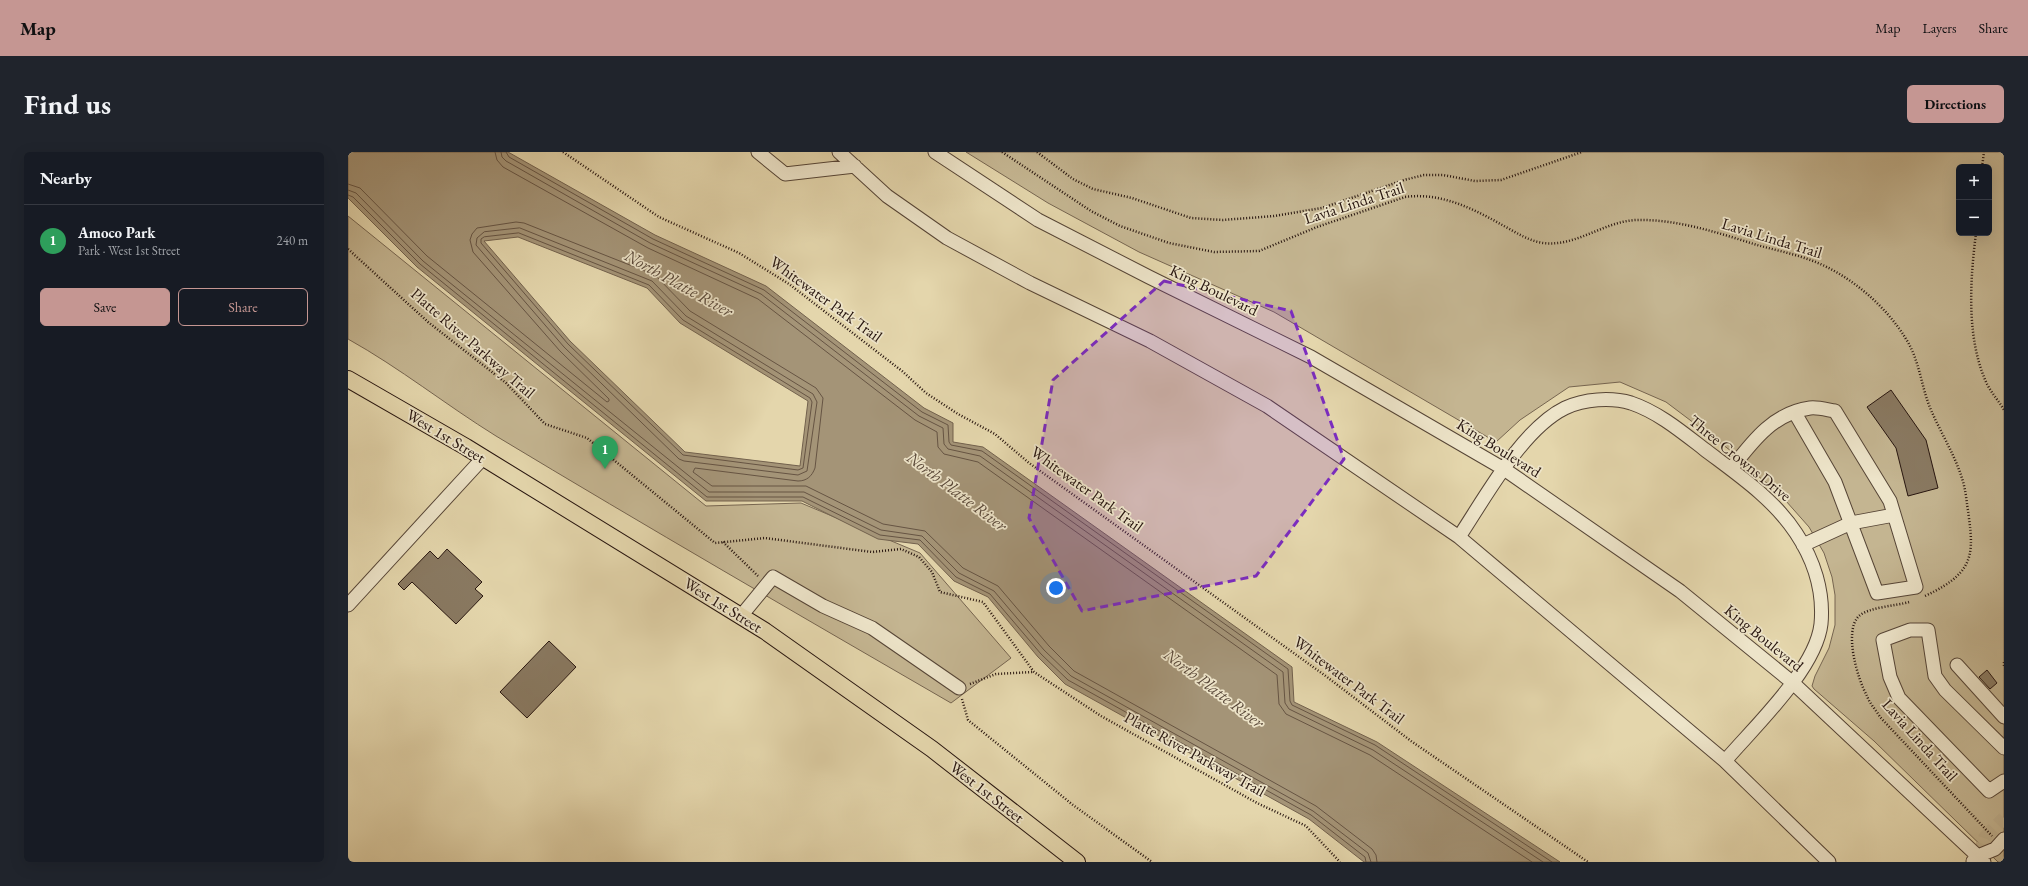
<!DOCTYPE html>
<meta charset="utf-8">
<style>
:root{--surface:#171b24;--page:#20242c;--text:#f1f3f6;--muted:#9ea1a6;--line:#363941;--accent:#c59692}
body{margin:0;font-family:"EB Garamond",serif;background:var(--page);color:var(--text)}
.controls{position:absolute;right:12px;top:12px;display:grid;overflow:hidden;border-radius:6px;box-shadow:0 4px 16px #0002}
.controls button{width:36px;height:36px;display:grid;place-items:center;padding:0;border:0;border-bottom:1px solid var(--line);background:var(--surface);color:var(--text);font:20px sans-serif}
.you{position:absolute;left:708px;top:436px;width:14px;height:14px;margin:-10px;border:3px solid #fff;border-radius:50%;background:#1a73e8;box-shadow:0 0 0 6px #1a73e833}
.badge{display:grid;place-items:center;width:26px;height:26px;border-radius:50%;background:var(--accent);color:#fff;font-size:13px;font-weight:700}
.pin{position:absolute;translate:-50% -33px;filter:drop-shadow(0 1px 2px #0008)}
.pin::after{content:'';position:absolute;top:21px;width:14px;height:12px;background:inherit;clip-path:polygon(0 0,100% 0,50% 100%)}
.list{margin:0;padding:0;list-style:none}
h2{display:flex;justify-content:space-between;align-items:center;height:52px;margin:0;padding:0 16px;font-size:17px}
h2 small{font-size:13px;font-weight:400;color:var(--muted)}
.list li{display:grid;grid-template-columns:26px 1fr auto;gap:12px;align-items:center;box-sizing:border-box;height:72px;padding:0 16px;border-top:1px solid var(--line)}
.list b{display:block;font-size:15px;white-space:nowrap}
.list p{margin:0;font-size:13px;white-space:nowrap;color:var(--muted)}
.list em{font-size:13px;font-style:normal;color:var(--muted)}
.actions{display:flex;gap:8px;padding:12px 16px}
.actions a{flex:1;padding:9px 0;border:1px solid var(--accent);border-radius:6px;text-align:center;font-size:14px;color:var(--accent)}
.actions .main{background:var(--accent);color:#111}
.map{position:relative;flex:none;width:1656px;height:710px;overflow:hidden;border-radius:6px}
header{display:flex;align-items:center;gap:24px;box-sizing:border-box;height:56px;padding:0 20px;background:var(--accent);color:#111}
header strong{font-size:19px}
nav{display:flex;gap:22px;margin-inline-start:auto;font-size:14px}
.intro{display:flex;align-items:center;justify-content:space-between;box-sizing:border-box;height:96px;padding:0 24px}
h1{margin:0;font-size:28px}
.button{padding:10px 18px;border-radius:6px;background:var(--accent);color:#111;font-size:14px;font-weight:700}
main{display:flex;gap:24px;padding:0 24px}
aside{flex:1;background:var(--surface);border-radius:6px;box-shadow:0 4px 16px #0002}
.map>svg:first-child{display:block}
.green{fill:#c4b591;stroke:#766550;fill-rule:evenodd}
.water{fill:#a49477;stroke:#72614d;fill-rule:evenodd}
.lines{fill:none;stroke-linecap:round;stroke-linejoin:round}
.shore{stroke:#665443;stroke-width:1}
.building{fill:#897961;stroke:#27150f}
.minor-tunnel{stroke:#beaf8d;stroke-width:13;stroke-dasharray:13 6;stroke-linecap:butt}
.minor-casing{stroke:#564536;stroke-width:15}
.major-casing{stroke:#27150f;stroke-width:18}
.path{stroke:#27150f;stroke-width:2.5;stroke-dasharray:1 2;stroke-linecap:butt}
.minor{stroke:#ede4c9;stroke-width:13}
.major{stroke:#e4d6ac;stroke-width:16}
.marked{fill:#7b2cbf;fill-opacity:0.2;stroke:#7b2cbf;stroke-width:3;stroke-dasharray:8 5;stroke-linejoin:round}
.labels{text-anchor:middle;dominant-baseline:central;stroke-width:3.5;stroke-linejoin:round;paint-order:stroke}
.street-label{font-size:16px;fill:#27150f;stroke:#ede4c9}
.water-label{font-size:17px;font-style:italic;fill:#594839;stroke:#ede4c9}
</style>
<header>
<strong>Map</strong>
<nav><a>Map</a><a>Layers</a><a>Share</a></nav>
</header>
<div class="intro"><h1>Find us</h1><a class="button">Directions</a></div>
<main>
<aside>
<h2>Nearby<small></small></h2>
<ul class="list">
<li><span class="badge" style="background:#2e9e5b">1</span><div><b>Amoco Park</b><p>Park · West 1st Street</p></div><em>240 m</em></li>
</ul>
<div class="actions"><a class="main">Save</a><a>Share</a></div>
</aside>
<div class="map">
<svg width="1656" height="710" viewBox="0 0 1656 710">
<rect width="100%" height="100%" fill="#e4d6ac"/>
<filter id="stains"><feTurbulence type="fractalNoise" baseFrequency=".005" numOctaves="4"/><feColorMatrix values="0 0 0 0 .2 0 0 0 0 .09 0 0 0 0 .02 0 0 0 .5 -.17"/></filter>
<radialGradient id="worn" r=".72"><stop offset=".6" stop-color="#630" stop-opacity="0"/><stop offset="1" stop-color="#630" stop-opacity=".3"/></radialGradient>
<path class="green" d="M618,0H1656V710H1650L1526,589L1466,537L1464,534L1467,524L1481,496L1487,473V443L1484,425L1476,401L1461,375L1430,340L1405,320L1403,314L1318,250L1272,230L1221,235L1172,268L1148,290L926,160L791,100L700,51ZM1611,15H1641V81H1611Z
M0,64L358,354L453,351L572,401L663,506L603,551C451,463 299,375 148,284C98,253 52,216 0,187Z"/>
<path class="water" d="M0,0H160L307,83L418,134L576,256L605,271V290L635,295L944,515L946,550L1029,590L1212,710H1016L961,667L717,532L690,505L640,445L606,429L570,392L530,387L454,349H358L69,115L0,46ZM170,85L299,136L332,171L460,249L452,314L337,300L222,189L136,89Z"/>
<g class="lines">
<path class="shore" d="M147,0L149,8L155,15L300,96L410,147L567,268L589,280L590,295L596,302L630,310L929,523L931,552L938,562L1022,603L1184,710
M153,0L154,5L158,9L302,91L413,142L571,264L595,276L596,292L600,297L632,304L935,520L937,551L941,557L1025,598L1195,710
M158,0L161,5L305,87L416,138L574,260L600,273L601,290L603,293L634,299L940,517L942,549L944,553L1027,593L1204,710
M0,32L12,36L79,104L259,250L261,249V247L212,199L125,100L122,88L124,82L129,76L168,70L176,71L307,123L342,159L468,236L475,246L467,316C464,324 459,329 450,329L347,316L345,320L364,334H458L535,372L577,379L615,416L650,434L701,494L726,519L968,654L1024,697L1028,703L1029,710
M0,38L8,41L75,109L361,340H456L533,378L574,384L611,421L646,439L696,498L723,524L965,659L1020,701L1023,710
M0,43L5,45L72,112L359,345H455L532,383L572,388L608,425L642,442L693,502L720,528L963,663L1017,705L1018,710
M172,76L304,129L338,164L465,242L469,250L459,319L450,323L336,309L331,307L216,195L128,93L129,86L136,80Z
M171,81L301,133L335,168L462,246L464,250L455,316L450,318L335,303L220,192L133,91V87L136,85Z"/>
</g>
<path class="building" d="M1543,238L1578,288L1590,336L1560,344L1548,296L1519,255Z
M99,397L134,430L127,437L135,444L108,472L64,430L56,438L50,432L82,399L90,407Z
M201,489L228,515L179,566L152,540Z
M1639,518L1649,531L1642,537L1631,525Z"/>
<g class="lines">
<path class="minor-tunnel" d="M1630,704L1637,685L1656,666"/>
<defs>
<path id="minor" d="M410,0L437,22L507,14
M491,0L539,44L599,86L682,131L802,189L919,254L1111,385L1377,609L1481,710
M587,0L690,68L801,125L963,205L1156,317L1332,439L1445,531L1636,710
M1383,317C1404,290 1425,261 1462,256C1470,255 1480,258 1487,259L1542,349L1568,435L1529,441L1487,330L1447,261
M1111,385C1137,346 1174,277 1217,256C1236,247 1263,245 1283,251C1310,260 1334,280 1356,297C1389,322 1425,346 1448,381C1466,408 1476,440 1473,472C1468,517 1406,575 1377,609
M1455,393L1503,371L1546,363
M0,453L135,306
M393,464L425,425L475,454L524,476L611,536
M1609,513L1656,565
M1656,596L1597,538L1587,524L1580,478H1562L1535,488L1542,525L1551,546L1641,639L1656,629
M1625,709L1630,704L1647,697L1656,687"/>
<path id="major" d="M0,227L118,295L417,479L584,597L729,710"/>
</defs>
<use href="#minor" class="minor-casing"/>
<use href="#major" class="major-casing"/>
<path class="path" d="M215,0L311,65L391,101L441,132L554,219L578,241L610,262L647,282L681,311L979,525L1063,589L1240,710
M654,0L743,59L772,74L821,91L866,100L911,99L969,75L1057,45C1093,40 1126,57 1156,74C1169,81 1181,89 1195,91C1229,95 1256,69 1289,68C1329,67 1371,81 1409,93C1427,98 1447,102 1465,109C1502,123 1538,154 1558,187C1572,209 1573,235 1583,258C1595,286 1614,314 1618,344C1625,398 1633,418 1577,444
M689,0L725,27L745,37L784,46L843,66L875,68L926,64L974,56L1056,28L1076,23H1095L1127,29L1153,28L1234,0
M1634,15L1636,0
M1628,81C1622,129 1618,187 1639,232C1644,242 1651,249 1656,258
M0,97L80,170L158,231L197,272L239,286L367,391L417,386L524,400L553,397L571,405L584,420L592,440L635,450L686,520L753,564L909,651L958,674L992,710
M375,390L410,424
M1561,450C1548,454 1521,455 1511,464C1495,479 1510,528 1519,544C1522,552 1528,558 1532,565L1644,684
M1656,510V515
M622,532L648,522L685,520
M614,547L620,568L725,653L804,710"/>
<use href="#minor" class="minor"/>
<use href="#major" class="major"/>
</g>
<path class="marked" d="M816,129L943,159L996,307L908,424L734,459L681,366L705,228Z"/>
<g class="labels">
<g class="street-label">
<text transform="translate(1006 51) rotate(-18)">Lavia Linda Trail</text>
<text transform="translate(1424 86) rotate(17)">Lavia Linda Trail</text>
<text transform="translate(866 138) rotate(26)">King Boulevard</text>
<text transform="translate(478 147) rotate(36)">Whitewater Park Trail</text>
<text transform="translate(125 191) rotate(41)">Platte River Parkway Trail</text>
<text transform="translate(98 284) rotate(31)">West 1st Street</text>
<text transform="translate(1151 296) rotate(32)">King Boulevard</text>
<text transform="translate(1392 306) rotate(39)">Three Crowns Drive</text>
<text transform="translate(739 337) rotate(36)">Whitewater Park Trail</text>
<text transform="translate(375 453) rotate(32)">West 1st Street</text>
<text transform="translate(1416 486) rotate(39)">King Boulevard</text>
<text transform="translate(1001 528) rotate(37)">Whitewater Park Trail</text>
<text transform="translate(1572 588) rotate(48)">Lavia Linda Trail</text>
<text transform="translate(847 602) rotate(29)">Platte River Parkway Trail</text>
<text transform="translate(639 640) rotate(38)">West 1st Street</text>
</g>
<g class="water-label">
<text transform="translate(331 131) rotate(29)">North Platte River</text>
<text transform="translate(609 339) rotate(37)">North Platte River</text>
<text transform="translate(866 536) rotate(37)">North Platte River</text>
</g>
</g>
<rect width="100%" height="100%" filter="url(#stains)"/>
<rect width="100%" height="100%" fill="url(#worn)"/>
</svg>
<div class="controls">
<button>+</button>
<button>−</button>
</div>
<div class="you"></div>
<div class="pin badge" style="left:257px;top:317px;background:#2e9e5b">1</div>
</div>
</main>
